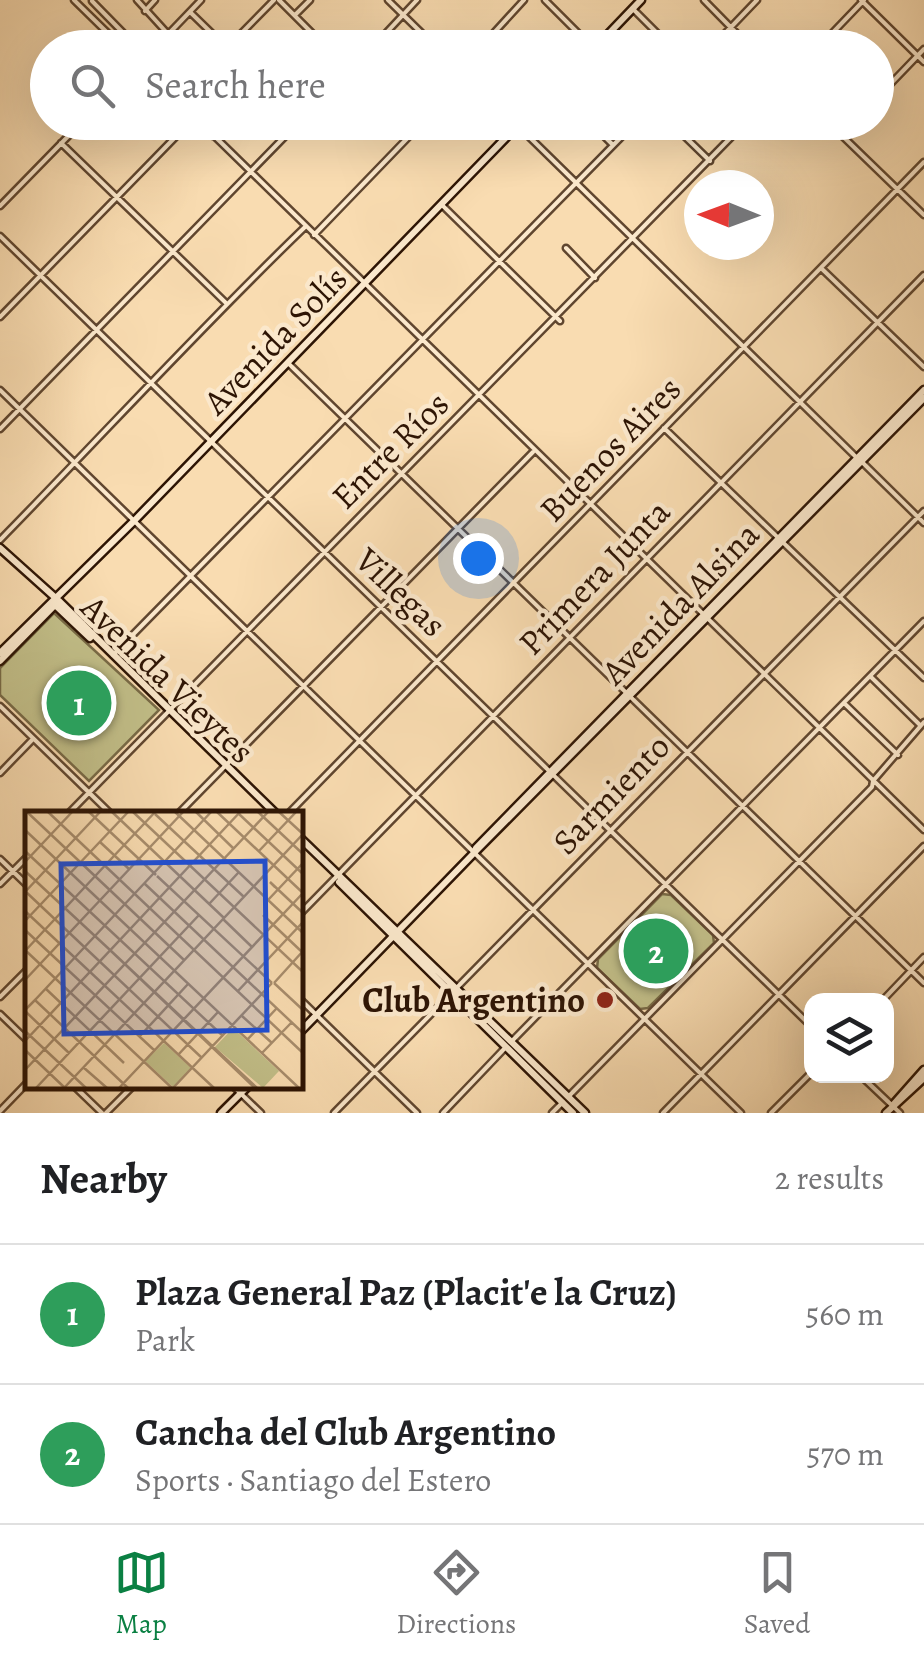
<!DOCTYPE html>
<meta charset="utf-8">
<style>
:root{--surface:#fff;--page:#f6f6f6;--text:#202124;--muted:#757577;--line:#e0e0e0;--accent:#0b8043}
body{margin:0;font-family:Alegreya,serif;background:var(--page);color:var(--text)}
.controls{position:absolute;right:30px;bottom:30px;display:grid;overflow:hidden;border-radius:20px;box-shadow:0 10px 40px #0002}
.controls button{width:90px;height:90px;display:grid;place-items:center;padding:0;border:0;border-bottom:2px solid var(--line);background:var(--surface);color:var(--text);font:50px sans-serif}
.compass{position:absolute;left:684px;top:170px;width:90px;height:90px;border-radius:50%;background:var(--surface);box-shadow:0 10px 40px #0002;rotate:271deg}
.you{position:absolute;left:478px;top:558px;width:35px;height:35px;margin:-25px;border:8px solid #fff;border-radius:50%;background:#1a73e8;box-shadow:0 0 0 15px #1a73e833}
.badge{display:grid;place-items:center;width:65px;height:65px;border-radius:50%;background:var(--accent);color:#fff;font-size:32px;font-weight:700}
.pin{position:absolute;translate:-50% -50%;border:5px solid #fff;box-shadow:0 2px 10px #0006}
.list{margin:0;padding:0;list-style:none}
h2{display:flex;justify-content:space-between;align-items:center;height:130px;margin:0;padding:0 40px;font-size:42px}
h2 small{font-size:32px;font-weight:400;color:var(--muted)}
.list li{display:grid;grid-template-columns:65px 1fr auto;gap:30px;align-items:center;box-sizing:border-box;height:140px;padding:0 40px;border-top:2px solid var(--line)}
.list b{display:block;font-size:38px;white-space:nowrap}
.list p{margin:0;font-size:32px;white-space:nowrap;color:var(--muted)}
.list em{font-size:32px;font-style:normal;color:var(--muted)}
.icon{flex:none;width:55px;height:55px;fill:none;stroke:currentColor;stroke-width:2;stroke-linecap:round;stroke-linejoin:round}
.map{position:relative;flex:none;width:924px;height:1113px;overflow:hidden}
.search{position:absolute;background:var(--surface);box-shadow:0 10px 40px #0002;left:30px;right:30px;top:30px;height:110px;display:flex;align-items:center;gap:25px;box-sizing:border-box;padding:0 35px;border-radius:55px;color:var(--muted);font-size:38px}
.sheet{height:410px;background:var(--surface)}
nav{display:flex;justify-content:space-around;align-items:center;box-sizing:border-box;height:140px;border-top:2px solid var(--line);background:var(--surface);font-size:28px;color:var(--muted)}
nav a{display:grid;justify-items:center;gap:5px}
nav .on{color:var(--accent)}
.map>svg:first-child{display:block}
.green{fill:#c2bf89;stroke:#786a46;stroke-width:2.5}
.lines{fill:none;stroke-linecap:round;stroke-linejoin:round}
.street-casing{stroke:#60462f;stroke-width:9}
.secondary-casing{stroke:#2d1404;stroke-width:11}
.street{stroke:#fbe8cc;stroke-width:4}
.secondary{stroke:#fbe8cc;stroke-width:6}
.poi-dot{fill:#8f2418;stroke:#fbe8cc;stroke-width:4}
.labels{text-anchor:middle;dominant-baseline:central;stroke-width:9;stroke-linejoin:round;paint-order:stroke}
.street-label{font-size:35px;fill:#2d1404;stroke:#fbe8cc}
.poi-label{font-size:35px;font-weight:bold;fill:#2d1404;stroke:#fbe8cc;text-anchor:end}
.inset-road{fill:none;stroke:#a78c6c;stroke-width:2.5}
.view{fill:#1d4ed8;fill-opacity:0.15;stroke:#1d4ed8;stroke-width:5}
.inset-edge{fill:none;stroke:#2d1404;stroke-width:5}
</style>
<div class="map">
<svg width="924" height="1113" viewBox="0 0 924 1113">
<rect width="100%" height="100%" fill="#f9dcb1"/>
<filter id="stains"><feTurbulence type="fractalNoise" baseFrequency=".002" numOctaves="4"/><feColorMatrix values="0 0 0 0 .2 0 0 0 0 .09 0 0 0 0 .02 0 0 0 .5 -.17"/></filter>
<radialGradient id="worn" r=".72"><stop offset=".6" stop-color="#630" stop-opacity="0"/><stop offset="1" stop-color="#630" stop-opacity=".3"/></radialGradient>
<path class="green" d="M54,613L159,710L89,781L0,695V668Z
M662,894L671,895L713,935L714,943L648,1008L640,1009L597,968L598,959Z"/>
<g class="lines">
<defs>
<path id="street" d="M74,0L123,48
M137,0L168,34
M279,0L327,48
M388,0L437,48
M545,0L593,48
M704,0L751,48
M861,0L924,62
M92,1L138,48
M633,9L672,48
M145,11L155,0
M190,12L226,47
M295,15L310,0
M155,48L201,0
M227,48L274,0
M298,48L312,33
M372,48L417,0
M480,48L524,0
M711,48L757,0
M818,48L864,0
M876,99L924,49
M200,122L924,830
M514,122L856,457
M590,122L612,144
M670,122L710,161
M828,122L924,215
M213,136L225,122
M842,136L854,122
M61,143L226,303
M442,205L560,321
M0,206L82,122
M314,235L423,122
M0,236L812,1027
M566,248L595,278
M821,268L924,367
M0,317L190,122
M288,363L924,983
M0,390L741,1113
M664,428L924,678
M0,429L299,122
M863,463L924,523
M0,540C102,436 200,328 305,227
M113,655L636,122
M870,676L920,725
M844,703L898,755
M0,706L110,813
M0,773L32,740
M69,813L746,122
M179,813L533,452
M289,813L924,162
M0,859L28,886
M0,884L28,856
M300,914L924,275
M0,997L28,969
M300,999L417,1113
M882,1001L924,957
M0,1014L28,1041
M511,1042L924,621
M861,1076L900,1113
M74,1086L102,1113
M233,1086L261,1113
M570,1095L872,787L873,781L924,722
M0,1111L28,1082
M106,1113L133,1086
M334,1113L924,511
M443,1113L504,1049
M552,1113L563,1102
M663,1113L924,846
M771,1113L812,1072"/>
<path id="secondary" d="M595,48L641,0
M924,390L476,848L474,853L924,398
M0,548L59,601L275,813
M52,602L90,638
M0,653L134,521L521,122
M0,661L55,605
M300,838L585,1113
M339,882L573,1113
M300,1032L474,853
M893,1105L924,1070
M221,1113L248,1086
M886,1113L924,1078"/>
</defs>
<use href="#street" class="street-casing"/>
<use href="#secondary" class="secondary-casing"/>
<use href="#street" class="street"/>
<use href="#secondary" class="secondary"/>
</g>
<circle class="poi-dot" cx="605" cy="1000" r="10"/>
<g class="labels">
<g class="street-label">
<text transform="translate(275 340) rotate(-46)">Avenida Solís</text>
<text transform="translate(610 449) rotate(-46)">Buenos Aires</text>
<text transform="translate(390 450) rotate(-45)">Entre Ríos</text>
<text transform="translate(594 577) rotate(-46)">Primera Junta</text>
<text transform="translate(401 592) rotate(44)">Villegas</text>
<text transform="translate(680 603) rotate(-46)">Avenida Alsina</text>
<text transform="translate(168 679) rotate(44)">Avenida Vieytes</text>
<text transform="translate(611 794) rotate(-46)">Sarmiento</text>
</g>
<g class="poi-label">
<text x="585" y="1000">Club Argentino</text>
</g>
</g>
<g transform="translate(25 811)">
<rect width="278" height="278" fill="#f9dcb1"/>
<path d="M208,217L254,260L238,277L190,236ZM139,232L166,257L148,276L120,250Z" fill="#c2bf89"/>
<path class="inset-road" d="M1,0L159,149M22,0L278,242M63,0L131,64M86,0L199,107M107,0L278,161M149,0L278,122M170,0L209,38M191,0L278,82M232,0L278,43M253,0L278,23M130,3L219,86M214,3L278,63M0,19L274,277M75,31L104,58M0,40L198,225M233,41L272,0M0,51L48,0M0,60L85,139M132,65L247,172M120,73L278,222M250,76L245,71L278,102M0,80L177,247M0,81L76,0M243,89L278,52M185,92L213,62M0,100L189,277M238,104L277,141M198,108L227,136M0,110L104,0M0,119L129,239M0,139L147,277M0,140L131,0M0,169L159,0M249,172L278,140M249,172L278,199M20,177L99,252M212,181L278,111M10,189L187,0M0,199L10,189L103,277M0,200L44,242M217,205L247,232M0,220L61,277M115,225L163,173M222,229L251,198M0,230L216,0M0,239L40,277M237,242L266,212M153,244L193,201M58,256L82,277M0,259L244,0M11,277L174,104M39,277L278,23M94,277L278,82M148,277L247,172M230,277L85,139L232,277"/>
<path class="view" d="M240,50L242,219L39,223L36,53Z"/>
<rect width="278" height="278" class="inset-edge"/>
</g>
<rect width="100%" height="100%" filter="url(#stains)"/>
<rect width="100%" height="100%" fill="url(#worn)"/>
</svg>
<div class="controls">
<button><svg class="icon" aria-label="layers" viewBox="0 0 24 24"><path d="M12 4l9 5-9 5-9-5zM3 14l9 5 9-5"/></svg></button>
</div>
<svg class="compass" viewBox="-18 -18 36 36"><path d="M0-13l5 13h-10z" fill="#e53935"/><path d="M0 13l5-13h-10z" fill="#757577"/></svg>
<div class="you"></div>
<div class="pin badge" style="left:79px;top:703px;background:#2e9e5b">1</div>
<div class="pin badge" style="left:656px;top:951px;background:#2e9e5b">2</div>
<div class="search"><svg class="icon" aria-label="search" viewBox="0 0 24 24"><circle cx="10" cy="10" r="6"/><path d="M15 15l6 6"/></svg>Search here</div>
</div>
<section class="sheet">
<h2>Nearby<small>2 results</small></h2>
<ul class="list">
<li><span class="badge" style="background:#2e9e5b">1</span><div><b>Plaza General Paz (Placit'e la Cruz)</b><p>Park</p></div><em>560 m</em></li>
<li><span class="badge" style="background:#2e9e5b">2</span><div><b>Cancha del Club Argentino</b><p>Sports · Santiago del Estero</p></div><em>570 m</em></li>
</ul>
</section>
<nav>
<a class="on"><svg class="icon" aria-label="map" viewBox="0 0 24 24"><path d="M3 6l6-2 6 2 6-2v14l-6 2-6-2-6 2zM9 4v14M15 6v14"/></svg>Map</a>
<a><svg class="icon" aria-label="directions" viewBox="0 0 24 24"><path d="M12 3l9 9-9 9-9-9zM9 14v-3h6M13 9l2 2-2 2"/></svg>Directions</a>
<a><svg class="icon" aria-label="saved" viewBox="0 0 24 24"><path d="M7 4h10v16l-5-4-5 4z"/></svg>Saved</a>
</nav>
